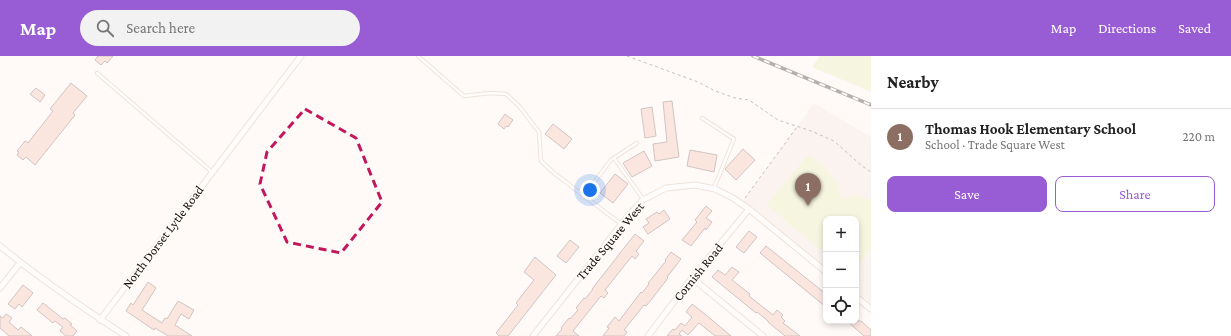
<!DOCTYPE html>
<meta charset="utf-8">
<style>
:root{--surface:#fff;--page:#f2f2f2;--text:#222;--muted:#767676;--line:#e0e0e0;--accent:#985cd4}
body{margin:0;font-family:"Crimson Pro",serif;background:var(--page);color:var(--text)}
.controls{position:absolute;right:12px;bottom:12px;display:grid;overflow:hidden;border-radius:8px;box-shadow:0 2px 6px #0003}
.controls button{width:36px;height:36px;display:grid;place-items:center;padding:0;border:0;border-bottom:1px solid var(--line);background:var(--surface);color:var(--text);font:20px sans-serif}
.you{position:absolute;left:590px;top:134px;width:14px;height:14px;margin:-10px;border:3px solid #fff;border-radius:50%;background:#1a73e8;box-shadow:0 0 0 6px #1a73e833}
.badge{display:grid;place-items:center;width:26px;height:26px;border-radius:50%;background:var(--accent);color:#fff;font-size:13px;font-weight:700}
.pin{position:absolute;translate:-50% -33px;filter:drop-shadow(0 1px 2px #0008)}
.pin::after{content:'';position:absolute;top:21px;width:14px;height:12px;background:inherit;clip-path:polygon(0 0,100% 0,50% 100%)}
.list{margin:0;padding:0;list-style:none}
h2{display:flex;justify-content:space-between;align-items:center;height:52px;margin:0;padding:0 16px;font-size:17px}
h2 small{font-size:13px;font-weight:400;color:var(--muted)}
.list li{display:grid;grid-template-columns:26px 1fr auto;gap:12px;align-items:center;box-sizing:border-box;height:56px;padding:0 16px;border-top:1px solid var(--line)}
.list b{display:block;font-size:15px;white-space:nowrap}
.list p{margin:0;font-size:13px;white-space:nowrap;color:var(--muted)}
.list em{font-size:13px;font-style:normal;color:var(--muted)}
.actions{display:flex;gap:8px;padding:12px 16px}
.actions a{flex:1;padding:9px 0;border:1px solid var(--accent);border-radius:8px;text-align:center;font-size:14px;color:var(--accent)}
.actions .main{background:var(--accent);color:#fff}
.icon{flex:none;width:22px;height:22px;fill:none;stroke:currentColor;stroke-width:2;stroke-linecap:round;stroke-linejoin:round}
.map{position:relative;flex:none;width:871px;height:280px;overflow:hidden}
header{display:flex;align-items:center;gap:24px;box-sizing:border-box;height:56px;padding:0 20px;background:var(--accent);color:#fff}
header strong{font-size:19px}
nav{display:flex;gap:22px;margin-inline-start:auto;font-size:14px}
.search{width:280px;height:36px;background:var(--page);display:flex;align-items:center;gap:10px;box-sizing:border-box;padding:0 14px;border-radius:22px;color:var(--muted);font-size:15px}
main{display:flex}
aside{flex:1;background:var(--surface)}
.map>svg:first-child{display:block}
.built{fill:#f7ece5}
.green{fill:#ebf0c4}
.building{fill:#f6ccc2;stroke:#9b847e}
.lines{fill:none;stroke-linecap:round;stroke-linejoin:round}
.service-casing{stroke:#dcc8ba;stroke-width:4.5}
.minor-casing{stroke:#dcc8ba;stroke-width:7}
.path{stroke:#807a76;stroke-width:1;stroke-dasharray:3 3;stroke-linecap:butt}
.service{stroke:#fff;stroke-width:2.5}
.minor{stroke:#fff;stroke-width:5}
.rail-casing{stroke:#5d5753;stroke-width:3.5}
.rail{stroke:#fffaf8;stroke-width:2;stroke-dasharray:6;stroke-linecap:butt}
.marked{fill:none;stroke:#c2185b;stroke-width:3;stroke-dasharray:8 5;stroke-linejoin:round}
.labels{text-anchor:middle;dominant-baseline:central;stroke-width:4;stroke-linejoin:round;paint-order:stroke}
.street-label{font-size:13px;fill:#160f0a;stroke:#fffaf8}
</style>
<header>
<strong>Map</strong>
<div class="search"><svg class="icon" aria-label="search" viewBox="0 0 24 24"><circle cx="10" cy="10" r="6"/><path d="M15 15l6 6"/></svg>Search here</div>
<nav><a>Map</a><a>Directions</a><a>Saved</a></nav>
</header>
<main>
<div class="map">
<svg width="871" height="280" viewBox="0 0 871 280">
<rect width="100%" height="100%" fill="#fffaf8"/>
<path class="built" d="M814,47L871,81V253L856,241V163H826V216L741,147Z"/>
<path class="green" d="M820,0H871V36L812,11Z
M808,99L824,110L838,128L842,143L856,139L871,144V194L856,213V163H826V198L766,149Z"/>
<path class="building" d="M98,0H113L107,7L105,5L101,9L95,4Z
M71,27L87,40L73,57L75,59L35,109L26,101L23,104L17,99L19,96L17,95L25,85L28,87L53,55L50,53Z
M36,32L45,39L40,46L30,38Z
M672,45L679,101L655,105L653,88L667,86L663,46Z
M652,51L656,80L645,82L641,53Z
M505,58L513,64L508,71L506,70L504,73L498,68Z
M553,68L572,83L564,93L545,78Z
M743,93L755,104L736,124L725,113Z
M690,94L717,99L714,116L687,110Z
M644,95L652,110L632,121L623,107Z
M615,118L628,128L613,147L600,137Z
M706,150L712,155L706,162L712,166L706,174L705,172L691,190L682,184L697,166L695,164Z
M664,154L670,163L648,178L643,171L649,167L646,163L657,156L659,158Z
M749,175L757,181L744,197L736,191Z
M635,178L644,185L636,195L639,198L635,203L632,200L605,234L608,237L604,242L601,240L573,275L579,280H556L562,273L561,272L569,262L570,263L578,254L576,252L584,242L585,243L593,233H592Z
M570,184L579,191L566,207L557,200Z
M766,190L826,238V251L760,197Z
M671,196L681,203L667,221L668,222L651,244L646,250L644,249L624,274L627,276L624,280H603L609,272L607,271L615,261L619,265L641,236L642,237L649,228L648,227L666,205L665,204Z
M535,201L556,219L508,280H499L496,277L518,249L516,247L534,224L524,216Z
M732,211L739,216L732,224L750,238L749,240L773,259L777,254L783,259L781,261L785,265L783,267L800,280H785L768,266V265L757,256L756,257L712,221L718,214L725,219Z
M148,226L156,232L142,254L162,267L165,262L167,263L178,245L194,254L189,263L181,258L175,269L192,280H168L155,272L154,274L126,255L131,247L133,249Z
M23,229L33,237L22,251L19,248L15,253L8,248Z
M43,247L63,263L65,262L72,268L70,269L77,275L73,280H66L60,275L63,271L55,265L53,267L37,254Z
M692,248L706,259L731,280H715L699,267L688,279L682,274L679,278L682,280H667L673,273L675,274L681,267L685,270L692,261L686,256Z
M6,258L12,262L9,266L18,274L21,271L32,280H9L0,272V260L3,262Z
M847,265H861L871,274V280H864Z"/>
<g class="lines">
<defs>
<path id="service" d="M418,0L464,40L490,37L506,38L519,50L539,76L541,105L554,117L621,168
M97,17L212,116
M702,62L734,83L714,132
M614,102L643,143
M592,129L611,104L637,87"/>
<path id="minor" d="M0,190C40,223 83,252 126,280
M692,222L763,280
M0,232L20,207
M856,241L871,253
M100,264L301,0
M533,280L628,160L643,144L666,132L695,129L715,133L733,142L749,153L826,216
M648,280L692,222L749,153"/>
</defs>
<use href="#service" class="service-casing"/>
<use href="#minor" class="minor-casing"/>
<path class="path" d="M627,0L698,26L715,35L735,42L749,44L778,64L811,75L834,85L862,110L871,116
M745,142L797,71"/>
<use href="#service" class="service"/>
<use href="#minor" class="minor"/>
<defs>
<path id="rail" d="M753,0L871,49"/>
</defs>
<use href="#rail" class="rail-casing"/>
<use href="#rail" class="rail"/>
</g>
<path d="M0 0H871V280H0ZM305,53L356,82L382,146L341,197L287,186L260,128L267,96Z" fill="#fffaf8" fill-opacity=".55" fill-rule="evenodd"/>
<path class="marked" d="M305,53L356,82L382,146L341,197L287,186L260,128L267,96Z"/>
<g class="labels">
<g class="street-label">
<text transform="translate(163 181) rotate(-53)">North Dorset Lytle Road</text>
<text transform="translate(610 185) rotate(-50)">Trade Square West</text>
<text transform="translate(698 216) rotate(-51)">Cornish Road</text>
</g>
</g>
</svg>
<div class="controls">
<button>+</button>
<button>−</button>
<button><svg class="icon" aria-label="locate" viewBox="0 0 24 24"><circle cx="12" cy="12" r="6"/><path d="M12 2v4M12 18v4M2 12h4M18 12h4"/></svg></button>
</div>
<div class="you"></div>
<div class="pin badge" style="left:808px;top:150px;background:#8d6e63">1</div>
</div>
<aside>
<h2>Nearby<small></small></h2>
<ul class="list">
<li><span class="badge" style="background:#8d6e63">1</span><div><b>Thomas Hook Elementary School</b><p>School · Trade Square West</p></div><em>220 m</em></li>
</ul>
<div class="actions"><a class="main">Save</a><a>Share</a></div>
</aside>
</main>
